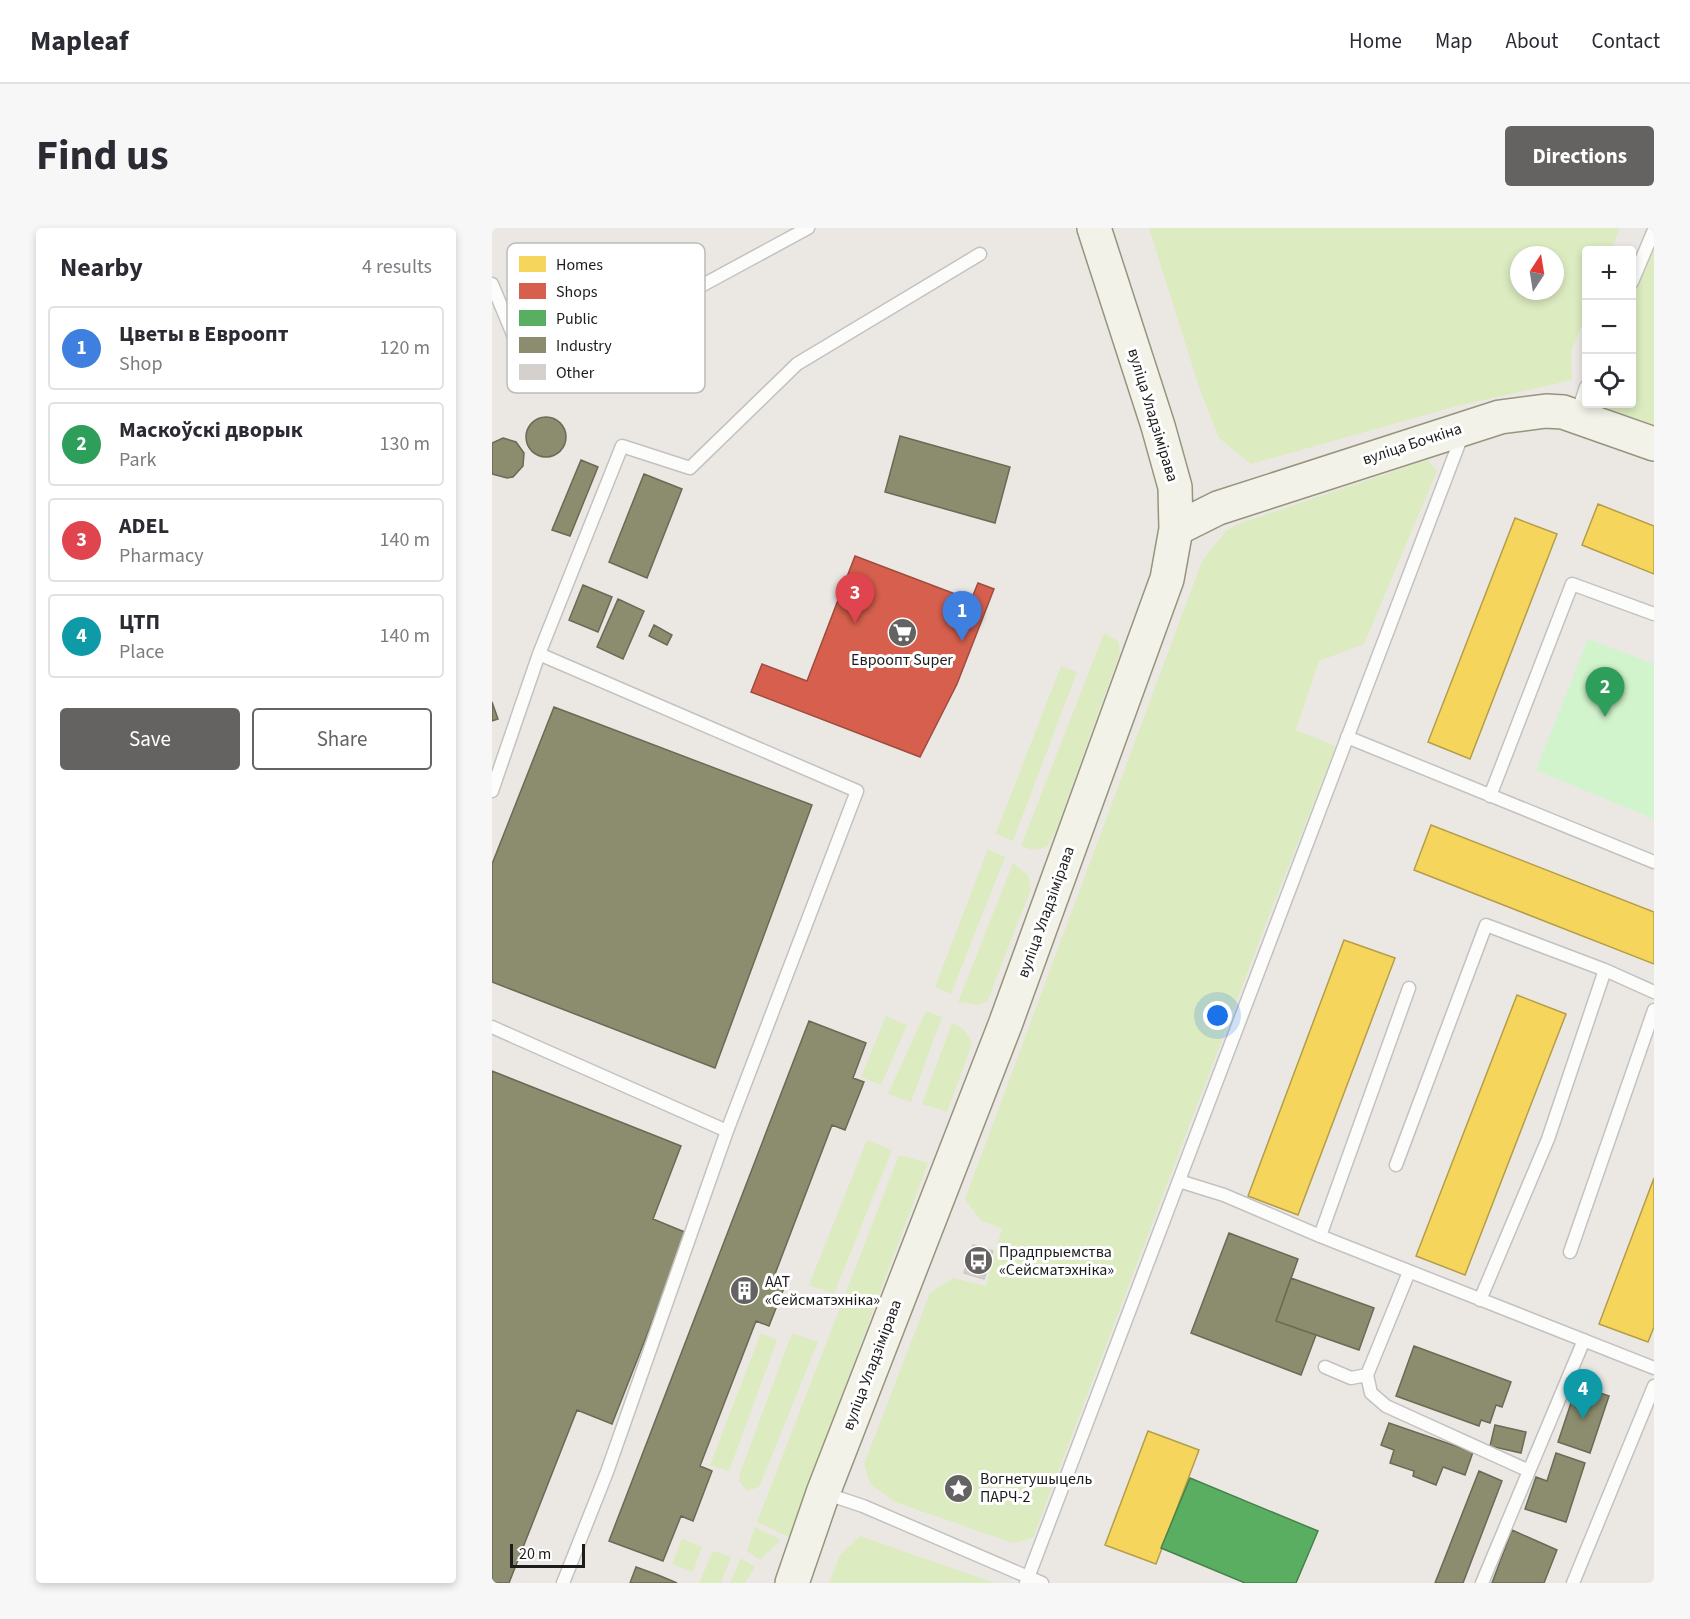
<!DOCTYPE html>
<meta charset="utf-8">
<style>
:root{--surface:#fff;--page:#f7f7f7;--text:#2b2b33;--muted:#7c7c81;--line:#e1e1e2;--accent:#646362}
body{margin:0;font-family:"Source Sans 3",sans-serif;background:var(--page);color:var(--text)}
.controls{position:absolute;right:18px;top:18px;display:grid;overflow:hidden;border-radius:6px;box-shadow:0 3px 9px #0003}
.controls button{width:54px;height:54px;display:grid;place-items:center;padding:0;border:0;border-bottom:2px solid var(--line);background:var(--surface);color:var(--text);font:30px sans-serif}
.compass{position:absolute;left:1018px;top:18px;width:54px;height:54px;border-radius:50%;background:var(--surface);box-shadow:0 3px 9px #0003;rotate:12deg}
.scale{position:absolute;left:18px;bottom:15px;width:75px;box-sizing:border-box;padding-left:6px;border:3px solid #1c1c1c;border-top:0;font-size:16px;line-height:21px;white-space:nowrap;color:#1c1c1c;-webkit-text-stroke:4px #fff;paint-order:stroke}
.you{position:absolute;left:726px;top:788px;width:21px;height:21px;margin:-15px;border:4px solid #fff;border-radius:50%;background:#1a73e8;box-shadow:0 0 0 9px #1a73e833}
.badge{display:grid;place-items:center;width:39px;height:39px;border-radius:50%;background:var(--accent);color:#fff;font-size:20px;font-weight:700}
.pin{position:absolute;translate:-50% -50px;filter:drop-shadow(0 2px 3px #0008)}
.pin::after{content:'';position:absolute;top:32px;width:21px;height:18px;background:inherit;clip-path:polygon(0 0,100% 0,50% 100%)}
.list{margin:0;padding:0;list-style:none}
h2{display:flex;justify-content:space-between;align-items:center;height:78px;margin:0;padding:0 24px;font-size:26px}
h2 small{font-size:20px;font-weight:400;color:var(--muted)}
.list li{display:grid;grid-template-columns:39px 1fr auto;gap:18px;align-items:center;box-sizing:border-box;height:84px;margin:0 12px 12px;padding:0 12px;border:2px solid var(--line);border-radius:6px}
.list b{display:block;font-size:22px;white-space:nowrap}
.list p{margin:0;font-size:20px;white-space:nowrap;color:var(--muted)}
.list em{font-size:20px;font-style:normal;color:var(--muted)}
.actions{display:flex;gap:12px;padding:18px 24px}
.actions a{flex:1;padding:14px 0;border:2px solid var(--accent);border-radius:6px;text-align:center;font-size:21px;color:var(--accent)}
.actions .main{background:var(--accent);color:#fff}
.icon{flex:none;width:33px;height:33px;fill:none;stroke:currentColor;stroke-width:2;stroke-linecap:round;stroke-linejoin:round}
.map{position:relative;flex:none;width:1162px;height:1355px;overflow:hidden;border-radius:6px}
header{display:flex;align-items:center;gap:36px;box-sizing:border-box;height:84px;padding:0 30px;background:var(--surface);border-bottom:2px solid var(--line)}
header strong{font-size:28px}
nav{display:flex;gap:33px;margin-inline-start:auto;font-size:21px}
.intro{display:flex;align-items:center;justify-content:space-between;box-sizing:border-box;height:144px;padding:0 36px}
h1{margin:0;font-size:42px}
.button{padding:15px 27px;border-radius:6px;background:var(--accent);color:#fff;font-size:21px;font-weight:700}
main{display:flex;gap:36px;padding:0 36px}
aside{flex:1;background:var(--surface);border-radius:6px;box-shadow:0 3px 9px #0003}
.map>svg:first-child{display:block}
.grass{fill:#dcebc0;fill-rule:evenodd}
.park{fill:#d1f4cc}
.homes{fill:#f6d55c;stroke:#b59e49;stroke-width:1.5}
.shops{fill:#d6604d;stroke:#9e4c3e;stroke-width:1.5}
.public{fill:#5aae61;stroke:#47824c;stroke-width:1.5}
.industry{fill:#8c8c6e;stroke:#6a6a55;stroke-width:1.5}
.building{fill:#d3d0cd;stroke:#cec9c5;stroke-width:1.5}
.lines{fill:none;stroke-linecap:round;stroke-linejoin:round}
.service-casing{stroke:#c3c2c0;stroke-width:15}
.secondary-casing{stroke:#96947c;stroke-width:36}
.service{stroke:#fcfcfb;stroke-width:12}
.secondary{stroke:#f3f2e8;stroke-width:33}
.labels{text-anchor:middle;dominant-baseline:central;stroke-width:6;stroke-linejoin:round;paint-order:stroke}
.street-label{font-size:16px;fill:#1c1c1c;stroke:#fff}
.poi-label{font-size:16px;fill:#1c1c1c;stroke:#fff;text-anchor:start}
.key{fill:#fff;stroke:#bbb;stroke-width:1.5}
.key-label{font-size:16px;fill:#1c1c1c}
</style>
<header>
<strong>Mapleaf</strong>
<nav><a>Home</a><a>Map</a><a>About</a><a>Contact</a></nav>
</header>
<div class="intro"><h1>Find us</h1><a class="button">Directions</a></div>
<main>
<aside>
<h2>Nearby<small>4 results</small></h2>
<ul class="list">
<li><span class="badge" style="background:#3f7fe0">1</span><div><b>Цветы в Евроопт</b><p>Shop</p></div><em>120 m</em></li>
<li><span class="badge" style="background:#2e9e5b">2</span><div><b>Маскоўскі дворык</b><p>Park</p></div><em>130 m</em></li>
<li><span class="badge" style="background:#e0444e">3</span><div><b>ADEL</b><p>Pharmacy</p></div><em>140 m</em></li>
<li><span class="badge" style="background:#0f9aa8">4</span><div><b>ЦТП</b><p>Place</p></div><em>140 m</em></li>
</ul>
<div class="actions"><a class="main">Save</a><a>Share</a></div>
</aside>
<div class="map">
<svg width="1162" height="1355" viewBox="0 0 1162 1355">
<rect width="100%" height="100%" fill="#ebe8e4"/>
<path class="grass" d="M657,0H1128L1119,22H1094V85L1079,125L1080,152L961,179L759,236L727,210L708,162ZM1027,27H1063V63H1027Z
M1162,15V198L1105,176H1140V71Z
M935,232L945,243L872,416L827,433L804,502L844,518L775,693L541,1310L521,1315L403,1274L378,1256L372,1236L438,1065L461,1050L494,1058L510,1000L489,993L473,971L710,333L735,302L749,295Z
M612,405L626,413L628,424L564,602L556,618C546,623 539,622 529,618Z
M569,438L585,444L521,613L504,606L505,602Z
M496,621L513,629L459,766L443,759Z
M521,635L536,647L539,661L495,774L485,777L466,774Z
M434,783L450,789L419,874L396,866Z
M394,788L415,797L389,857L369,849Z
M460,795C471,799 476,805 480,816L455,884L430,876Z
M375,912L400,922L342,1066L317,1057Z
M407,927L436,935L297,1309L265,1294Z
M269,1105L285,1112L237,1243L218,1237Z
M300,1105L326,1114L267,1259L255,1263L247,1253L248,1245Z
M263,1299L289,1312L268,1332L255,1323Z
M368,1308L503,1355H337L348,1327Z
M190,1311L210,1319L201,1344L180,1336Z
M221,1323L239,1329L229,1355H207Z
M249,1330L263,1339L253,1355H238Z"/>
<path class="park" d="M1096,411L1162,436V591L1044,542Z"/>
<path class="homes" d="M1106,276L1162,298V346L1090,317Z
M1023,290L1065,306L978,531L936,514Z
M939,597L1162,684V736L922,642Z
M852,712L903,730L806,987L756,968Z
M1025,767L1074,786L973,1047L924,1028Z
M1162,950V1099L1156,1114L1107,1096Z
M656,1203L707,1222L664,1336L613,1317Z"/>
<path class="shops" d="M363,328L479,372L486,355L502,361L465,456L428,529L259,464L270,436L315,453Z"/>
<path class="public" d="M698,1250L826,1303L804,1355H753L669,1320Z"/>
<path class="industry" d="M34 209a20 20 0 1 1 40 0a20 20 0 1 1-40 0Z
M408,208L518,239L503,295L393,264Z
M11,210L24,214L32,225L31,238L21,249L15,250L0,246V215Z
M89,232L106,239L78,308L60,302Z
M152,246L190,261L155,350L117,334Z
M91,357L120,369L106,404L77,392Z
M126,371L152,383L131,431L105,419Z
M162,397L180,407L175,417L157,408Z
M0,474L6,491L0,493Z
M62,479L320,577L223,840L0,754V636Z
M317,793L374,815L361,850L372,854L353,902L340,897L283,1046L296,1050L286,1075L277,1098L264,1093L208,1238L220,1243L201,1293L189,1288L171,1333L117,1313Z
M0,843L189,918L161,991L195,1005L120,1196L85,1182L17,1355H0Z
M737,1005L806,1031L784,1093L824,1107L809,1147L699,1105Z
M799,1050L882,1080L867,1122L784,1093Z
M922,1118L1019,1154L1010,1179L1004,1177L998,1195L989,1192L987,1198L904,1168Z
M1085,1157L1117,1168L1098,1225L1066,1214Z
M897,1195L981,1224L973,1247L951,1239L944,1257L921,1248L922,1243L898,1235L902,1222L889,1217Z
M1003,1197L1034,1204L1029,1225L998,1218Z
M1064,1225L1093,1235L1074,1294L1033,1281L1044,1249L1055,1253Z
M987,1243L1010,1253L971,1355H943Z
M1020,1302L1065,1322L1052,1355H1000Z
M144,1339L166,1347L185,1355H138Z"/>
<path class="building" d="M481,1017L501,1023L492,1051L472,1045Z"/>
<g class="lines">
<defs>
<path id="service" d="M1140,54L1162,2
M0,56L39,150L316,0
M1085,186L1094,159
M47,426L365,563L235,903L115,1244L71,1355
M855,509L1162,634
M0,563L47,426L130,218L198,240L305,136L488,26
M998,568L1080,356L1162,386
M0,799L235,903
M904,937L994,697L1113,742L1162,764
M687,953L732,967L828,1008L1162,1140
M828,1008L917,760
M1078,1024L1162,782
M917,1044L875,1147L879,1165L894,1178L1035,1242
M988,1072L1056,911L1113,742
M833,1139L859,1150L875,1147
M332,1265L371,1278L550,1355
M534,1355L971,205
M990,1355L1092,1112
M1081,1355L1162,1158"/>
<path id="secondary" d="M684,301L726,280L1008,189L1054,183L1071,184L1162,216
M300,1355L331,1265L513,797L675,351L684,301L683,259L666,198L602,0"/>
</defs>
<use href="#service" class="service-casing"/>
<use href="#secondary" class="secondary-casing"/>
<use href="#service" class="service"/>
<use href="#secondary" class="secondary"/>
</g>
<defs>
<symbol id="supermarket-disc" viewBox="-11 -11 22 22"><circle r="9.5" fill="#646362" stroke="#fff"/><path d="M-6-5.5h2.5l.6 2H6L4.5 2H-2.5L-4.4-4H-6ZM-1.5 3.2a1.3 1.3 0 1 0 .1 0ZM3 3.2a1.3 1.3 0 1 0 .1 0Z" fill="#fff"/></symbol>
<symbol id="bus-disc" viewBox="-11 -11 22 22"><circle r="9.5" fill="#646362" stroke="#fff"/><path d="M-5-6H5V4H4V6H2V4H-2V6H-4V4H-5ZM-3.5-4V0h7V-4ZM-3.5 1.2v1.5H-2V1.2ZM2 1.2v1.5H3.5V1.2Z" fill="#fff"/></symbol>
<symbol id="building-disc" viewBox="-11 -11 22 22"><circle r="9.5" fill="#646362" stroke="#fff"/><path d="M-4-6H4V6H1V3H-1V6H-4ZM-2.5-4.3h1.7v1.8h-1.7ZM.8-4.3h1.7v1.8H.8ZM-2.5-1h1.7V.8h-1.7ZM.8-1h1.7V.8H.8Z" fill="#fff"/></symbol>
<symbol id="sight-disc" viewBox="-11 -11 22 22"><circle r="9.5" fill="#646362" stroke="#fff"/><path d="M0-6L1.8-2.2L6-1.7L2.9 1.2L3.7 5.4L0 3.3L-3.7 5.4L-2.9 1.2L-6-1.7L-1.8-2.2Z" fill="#fff"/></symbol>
</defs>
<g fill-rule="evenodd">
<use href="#supermarket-disc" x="394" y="388" width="33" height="33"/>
<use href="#bus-disc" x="470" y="1016" width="33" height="33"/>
<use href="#building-disc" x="236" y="1046" width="33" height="33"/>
<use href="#sight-disc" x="450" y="1244" width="33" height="33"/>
</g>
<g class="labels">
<g class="street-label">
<text transform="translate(661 187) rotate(73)">вуліца Уладзімірава</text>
<text transform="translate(920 216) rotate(-18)">вуліца Бочкіна</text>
<text transform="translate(554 684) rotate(-70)">вуліца Уладзімірава</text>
<text transform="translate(380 1137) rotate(-69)">вуліца Уладзімірава</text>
</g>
<g class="poi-label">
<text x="410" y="432" text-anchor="middle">Евроопт Super</text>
<text x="507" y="1024">Прадпрыемства<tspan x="507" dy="18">«Сейсматэхніка»</tspan></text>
<text x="273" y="1054">ААТ<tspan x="273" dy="18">«Сейсматэхніка»</tspan></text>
<text x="488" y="1251">Вогнетушыцель<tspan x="488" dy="18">ПАРЧ-2</tspan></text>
</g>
</g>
<rect x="15" y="15" width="198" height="150" rx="9" class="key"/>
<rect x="27" y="28" width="27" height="16" fill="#f6d55c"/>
<rect x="27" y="55" width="27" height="16" fill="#d6604d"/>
<rect x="27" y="82" width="27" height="16" fill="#5aae61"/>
<rect x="27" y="109" width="27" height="16" fill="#8c8c6e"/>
<rect x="27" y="136" width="27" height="16" fill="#d3d0cd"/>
<g class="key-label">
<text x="64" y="42">Homes</text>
<text x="64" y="69">Shops</text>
<text x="64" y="96">Public</text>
<text x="64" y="123">Industry</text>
<text x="64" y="150">Other</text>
</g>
</svg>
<div class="controls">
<button>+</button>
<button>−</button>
<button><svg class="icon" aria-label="locate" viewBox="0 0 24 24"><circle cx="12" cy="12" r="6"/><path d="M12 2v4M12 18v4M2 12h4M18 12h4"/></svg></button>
</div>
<svg class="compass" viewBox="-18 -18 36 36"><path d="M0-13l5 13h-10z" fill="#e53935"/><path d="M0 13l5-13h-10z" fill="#7c7c81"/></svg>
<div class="scale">20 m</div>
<div class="you"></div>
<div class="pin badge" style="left:470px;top:413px;background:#3f7fe0">1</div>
<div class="pin badge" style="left:1113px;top:489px;background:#2e9e5b">2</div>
<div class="pin badge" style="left:363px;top:395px;background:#e0444e">3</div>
<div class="pin badge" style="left:1091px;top:1191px;background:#0f9aa8">4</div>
</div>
</main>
